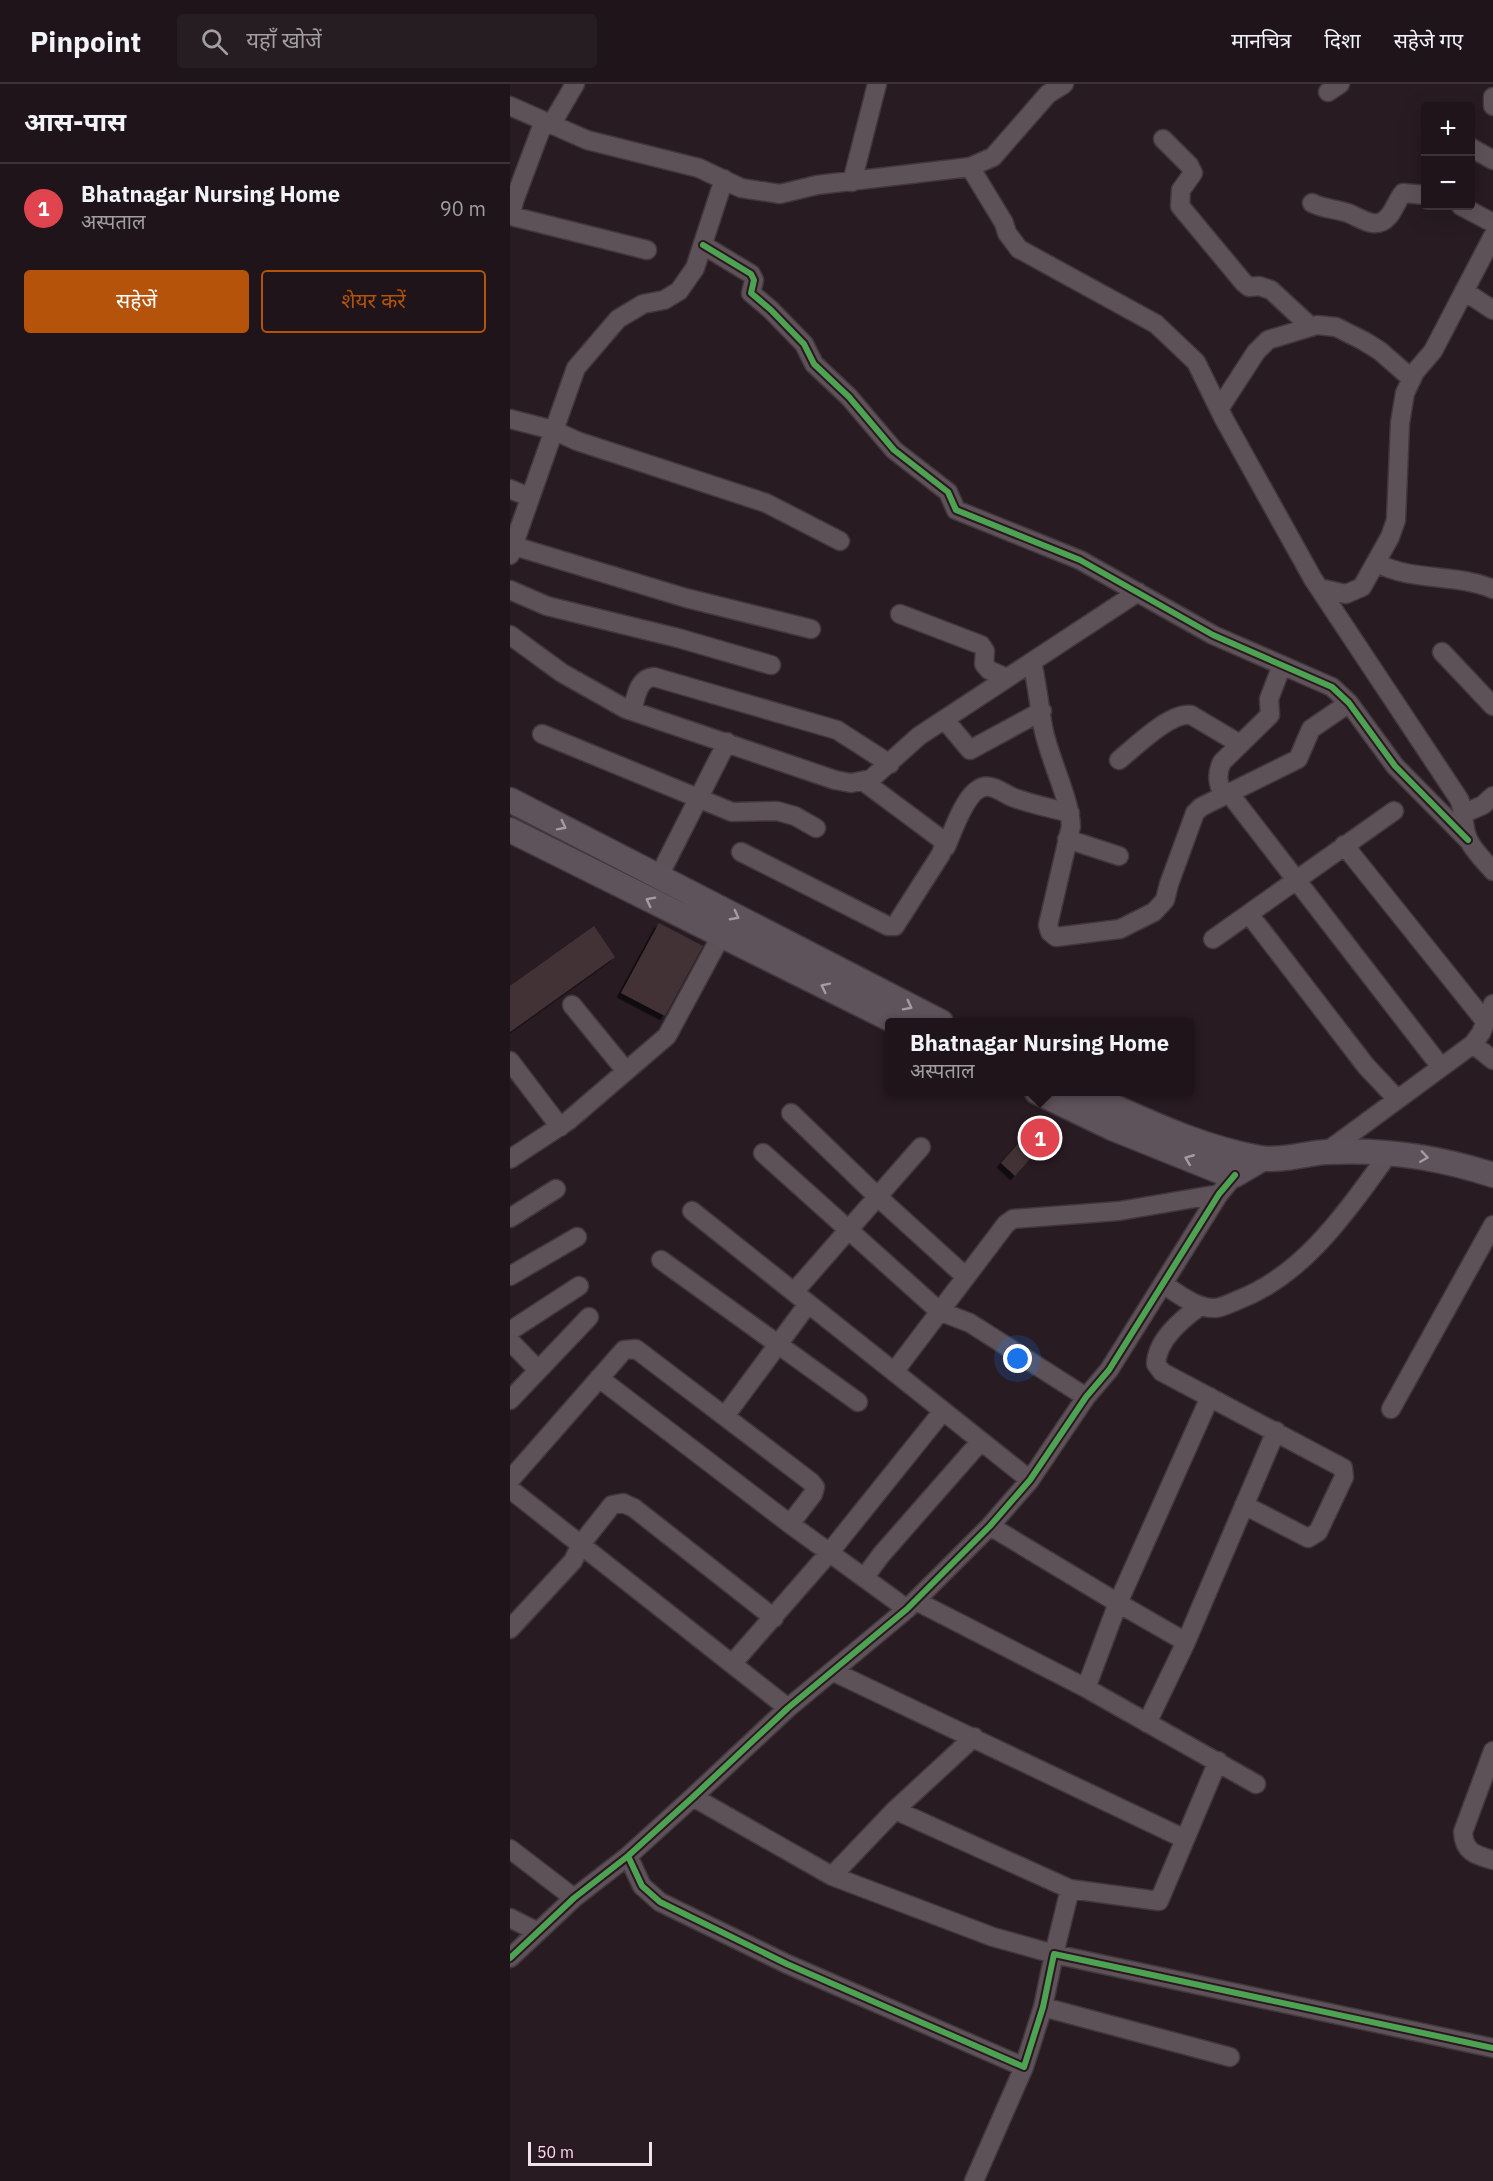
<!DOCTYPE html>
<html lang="hi">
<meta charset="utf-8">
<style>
:root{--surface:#1e141a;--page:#261d23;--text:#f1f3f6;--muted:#a19ea2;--line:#3c3339;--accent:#b45309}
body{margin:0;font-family:"IBM Plex Sans","Noto Sans Devanagari",sans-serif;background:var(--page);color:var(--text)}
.controls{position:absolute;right:18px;top:18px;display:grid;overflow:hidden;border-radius:6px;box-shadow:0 6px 24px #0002}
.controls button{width:54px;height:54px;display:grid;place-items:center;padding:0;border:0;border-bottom:2px solid var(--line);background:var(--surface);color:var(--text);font:30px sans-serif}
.scale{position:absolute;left:18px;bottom:15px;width:124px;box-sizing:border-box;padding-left:6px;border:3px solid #f3e2ea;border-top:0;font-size:16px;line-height:21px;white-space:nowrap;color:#f3e2ea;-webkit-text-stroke:4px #2d1622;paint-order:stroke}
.you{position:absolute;left:508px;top:1275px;width:21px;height:21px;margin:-15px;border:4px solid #fff;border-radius:50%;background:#1a73e8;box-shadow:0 0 0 9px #1a73e833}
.badge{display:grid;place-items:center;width:39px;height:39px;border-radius:50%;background:var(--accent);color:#fff;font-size:20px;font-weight:700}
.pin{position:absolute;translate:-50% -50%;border:3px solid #fff;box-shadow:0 2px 6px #0006}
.popup{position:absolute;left:375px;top:934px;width:309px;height:78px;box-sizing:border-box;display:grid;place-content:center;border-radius:6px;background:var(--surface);filter:drop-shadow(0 2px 4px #0005);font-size:20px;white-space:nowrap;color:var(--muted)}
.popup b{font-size:22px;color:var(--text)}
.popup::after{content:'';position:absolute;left:50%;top:100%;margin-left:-12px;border:12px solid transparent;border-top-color:var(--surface)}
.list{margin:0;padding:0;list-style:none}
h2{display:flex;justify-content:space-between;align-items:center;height:78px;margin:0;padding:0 24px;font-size:26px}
h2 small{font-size:20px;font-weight:400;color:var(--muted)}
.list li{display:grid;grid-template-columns:39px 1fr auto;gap:18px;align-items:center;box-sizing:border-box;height:90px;padding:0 24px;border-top:2px solid var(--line)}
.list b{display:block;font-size:22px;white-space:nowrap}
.list p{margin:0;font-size:20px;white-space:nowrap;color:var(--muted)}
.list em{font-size:20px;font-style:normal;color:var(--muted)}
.actions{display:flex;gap:12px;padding:18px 24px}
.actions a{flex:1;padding:14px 0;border:2px solid var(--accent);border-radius:6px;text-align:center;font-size:21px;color:var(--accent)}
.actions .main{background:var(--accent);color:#fff}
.icon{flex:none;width:33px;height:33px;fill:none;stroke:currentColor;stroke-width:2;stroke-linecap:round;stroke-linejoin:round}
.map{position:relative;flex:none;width:983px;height:2097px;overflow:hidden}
header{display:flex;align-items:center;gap:36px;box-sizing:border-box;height:84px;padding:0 30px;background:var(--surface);border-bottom:2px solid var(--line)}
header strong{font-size:28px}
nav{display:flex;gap:33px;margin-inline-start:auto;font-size:21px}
.search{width:420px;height:54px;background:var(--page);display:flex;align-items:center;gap:15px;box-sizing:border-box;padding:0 21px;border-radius:6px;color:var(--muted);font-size:22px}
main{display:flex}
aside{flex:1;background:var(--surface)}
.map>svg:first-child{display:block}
.building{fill:#423336;filter:url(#shadow)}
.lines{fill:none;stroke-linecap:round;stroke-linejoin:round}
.minor-casing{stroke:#41373c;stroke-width:21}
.major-casing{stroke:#41373c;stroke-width:27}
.minor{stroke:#5d5258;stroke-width:18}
.major{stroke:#5e525b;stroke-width:24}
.cycleway-casing{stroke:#2d1622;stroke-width:10}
.cycleway{stroke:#4ca352;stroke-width:6}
.oneway{stroke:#a89aa2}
</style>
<header>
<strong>Pinpoint</strong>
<div class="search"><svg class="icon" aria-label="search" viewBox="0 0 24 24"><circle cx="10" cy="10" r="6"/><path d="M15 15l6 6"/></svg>यहाँ खोजें</div>
<nav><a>मानचित्र</a><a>दिशा</a><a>सहेजे गए</a></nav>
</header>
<main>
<aside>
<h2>आस-पास<small></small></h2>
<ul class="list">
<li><span class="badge" style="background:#e0444e">1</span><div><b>Bhatnagar Nursing Home</b><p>अस्पताल</p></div><em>90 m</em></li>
</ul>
<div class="actions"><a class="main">सहेजें</a><a>शेयर करें</a></div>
</aside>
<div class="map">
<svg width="983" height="2097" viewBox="0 0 983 2097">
<defs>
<filter id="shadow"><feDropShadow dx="-4.5" dy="4.5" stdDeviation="0" flood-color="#0009"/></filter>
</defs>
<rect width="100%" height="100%" fill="#281b22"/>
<path class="building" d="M149,839L193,862L155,932L111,909Z
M84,842L105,873L0,948V902Z
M528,1037L542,1050L505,1092L491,1079Z"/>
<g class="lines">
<defs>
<path id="minor" d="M818,8L830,0
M983,13V22
M0,22L77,56L189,84L231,104L270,110L307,101L460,83L483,73L538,10L554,0
M34,37L4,117L2,127L5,133L137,166
M41,41L65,0
M653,55L679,81L683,89L671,106L670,122L734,199L739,203L749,202L761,206L801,243
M960,63L983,76
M460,83L494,139L497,149L509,165L646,240L686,278L714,335L803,495L949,715C955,728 952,744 959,757C965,768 975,778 983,787
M342,98L367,0
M802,119C814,125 826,125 838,129C851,134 866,147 878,133C884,127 887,116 893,109L916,111
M951,122L983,139
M193,161L241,190L244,196L241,209L261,226L294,260L304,280L339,313L384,366L438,408L446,426L570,476L703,551L822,603L839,619L885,682L958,756
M954,207L983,226
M709,325L746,268L758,256L807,241L826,243L854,257L870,267L902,295
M0,335L43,346L67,357L256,419L330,457
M0,405L19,413
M4,462L176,514L301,545
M0,471L66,284L108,235L133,220L154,216L169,207L185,184L214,95
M867,479C903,498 945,489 983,505
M809,504L836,510L852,503L880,453L886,436L890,339L895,309L905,288L923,267L983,152
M0,506L37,522L168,554L261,581
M390,530L471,561L475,567L474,580L479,586L497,594
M0,551L52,589L116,625L325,696L341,699L361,695L409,652L628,508
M932,568L983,622
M522,578C527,599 529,621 533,643C539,675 559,711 561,742L538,841L540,848L546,853L610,845L644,828L655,816L659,800L685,729L691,723L788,675L801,645L839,619
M122,627C126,613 128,594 144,593L327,646L380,680
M435,636L460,666L532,627
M32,650L222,728L267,727L285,732L306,744
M609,676C625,663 660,628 681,631L730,660
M719,709L931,983
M713,712C708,699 706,690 712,678L760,631L759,615L772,581
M955,729L973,721L983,712
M557,755L609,772
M834,761L975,937
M436,763C443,747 458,698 480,703C488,704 495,710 502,713C520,720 541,724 560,729
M231,768L378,842H385L431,770L435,758L353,697
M149,792L217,658
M739,830L856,982L887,1015
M703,855L884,727
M62,921L116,987
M963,960L983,976
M0,977L50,1043
M281,1029L368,1113L456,1193
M816,1068L963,960L971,949L983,920
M253,1069L429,1227L460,1239L576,1313
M0,1075L58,1037L157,952L211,852
M182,1127L520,1396
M0,1134L46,1105
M151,1176L348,1318
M0,1192L67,1153
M653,1200C669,1210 686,1225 706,1224C713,1223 721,1219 728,1216C796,1190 838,1125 880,1068
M284,1208L411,1063
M690,1222C671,1236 647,1256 646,1280L652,1288L833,1384L834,1393L808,1448L798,1454L734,1421
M0,1247L69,1202
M0,1257L28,1286
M384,1288L496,1140L503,1135L609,1127L709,1110
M89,1294L280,1440L397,1525
M0,1316L79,1233
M881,1325L983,1141
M215,1332L298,1220
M0,1396L114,1266L126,1265L301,1398L305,1403L303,1410L280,1440
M0,1405L278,1624
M480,1442L608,1519L676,1558
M354,1494L371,1471L471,1357
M406,1517L576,1604L746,1700
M0,1545L63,1477L71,1460L102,1421L113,1419L124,1424L264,1534
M222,1580L319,1469L433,1327
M324,1588L675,1755
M576,1604L608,1519L700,1313
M637,1639L676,1558L766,1347
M983,1667L953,1748C954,1768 965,1771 983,1776
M183,1713L322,1792L483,1853L544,1870L560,1805L649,1817L708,1677
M385,1726L560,1805
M0,1765L64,1814
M118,1772L132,1802L150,1818L277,1880L514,1983L533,1923L544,1870L983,1964
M322,1792L385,1726L464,1653
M0,1834L28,1848
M0,1874L64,1814L118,1772L183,1713L278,1624L397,1525L480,1442L520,1396L576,1313L599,1286L709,1110L725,1091
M533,1923L720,1973
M464,2097L514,1983"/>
<path id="major" d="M0,716L431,938
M0,746L386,938
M527,1008L602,1044L709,1087L725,1091L752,1075
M571,1008C628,1033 687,1063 750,1074C770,1078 796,1069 817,1068C875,1065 929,1073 983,1091"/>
</defs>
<use href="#minor" class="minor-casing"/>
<use href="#major" class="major-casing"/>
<use href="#minor" class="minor"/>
<use href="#major" class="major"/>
<defs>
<path id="cycleway" d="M193,161L241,190L244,196L241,209L261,226L294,260L304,280L339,313L384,366L438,408L446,426L570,476L703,551L822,603L839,619L885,682L958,756
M118,1772L132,1802L150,1818L277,1880L514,1983L533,1923L544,1870L983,1964
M0,1874L64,1814L118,1772L183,1713L278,1624L397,1525L480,1442L520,1396L576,1313L599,1286L709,1110L725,1091"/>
</defs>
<use href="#cycleway" class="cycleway-casing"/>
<use href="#cycleway" class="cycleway"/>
</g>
<defs><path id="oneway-chevron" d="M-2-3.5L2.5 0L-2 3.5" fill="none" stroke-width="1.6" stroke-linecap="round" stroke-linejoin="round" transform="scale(1.5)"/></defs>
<g class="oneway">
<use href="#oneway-chevron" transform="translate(52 742) rotate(27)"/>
<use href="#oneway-chevron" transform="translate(140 817) rotate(-153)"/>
<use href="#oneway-chevron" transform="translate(225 832) rotate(28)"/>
<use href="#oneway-chevron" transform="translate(315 903) rotate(-154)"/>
<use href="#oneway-chevron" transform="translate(398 922) rotate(27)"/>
<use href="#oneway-chevron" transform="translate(914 1073) rotate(8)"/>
<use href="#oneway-chevron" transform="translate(679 1075) rotate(-158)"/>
</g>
</svg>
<div class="controls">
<button>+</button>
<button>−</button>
</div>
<div class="scale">50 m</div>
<div class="you"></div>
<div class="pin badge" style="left:530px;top:1054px;background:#e0444e">1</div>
<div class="popup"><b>Bhatnagar Nursing Home</b>अस्पताल</div>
</div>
</main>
